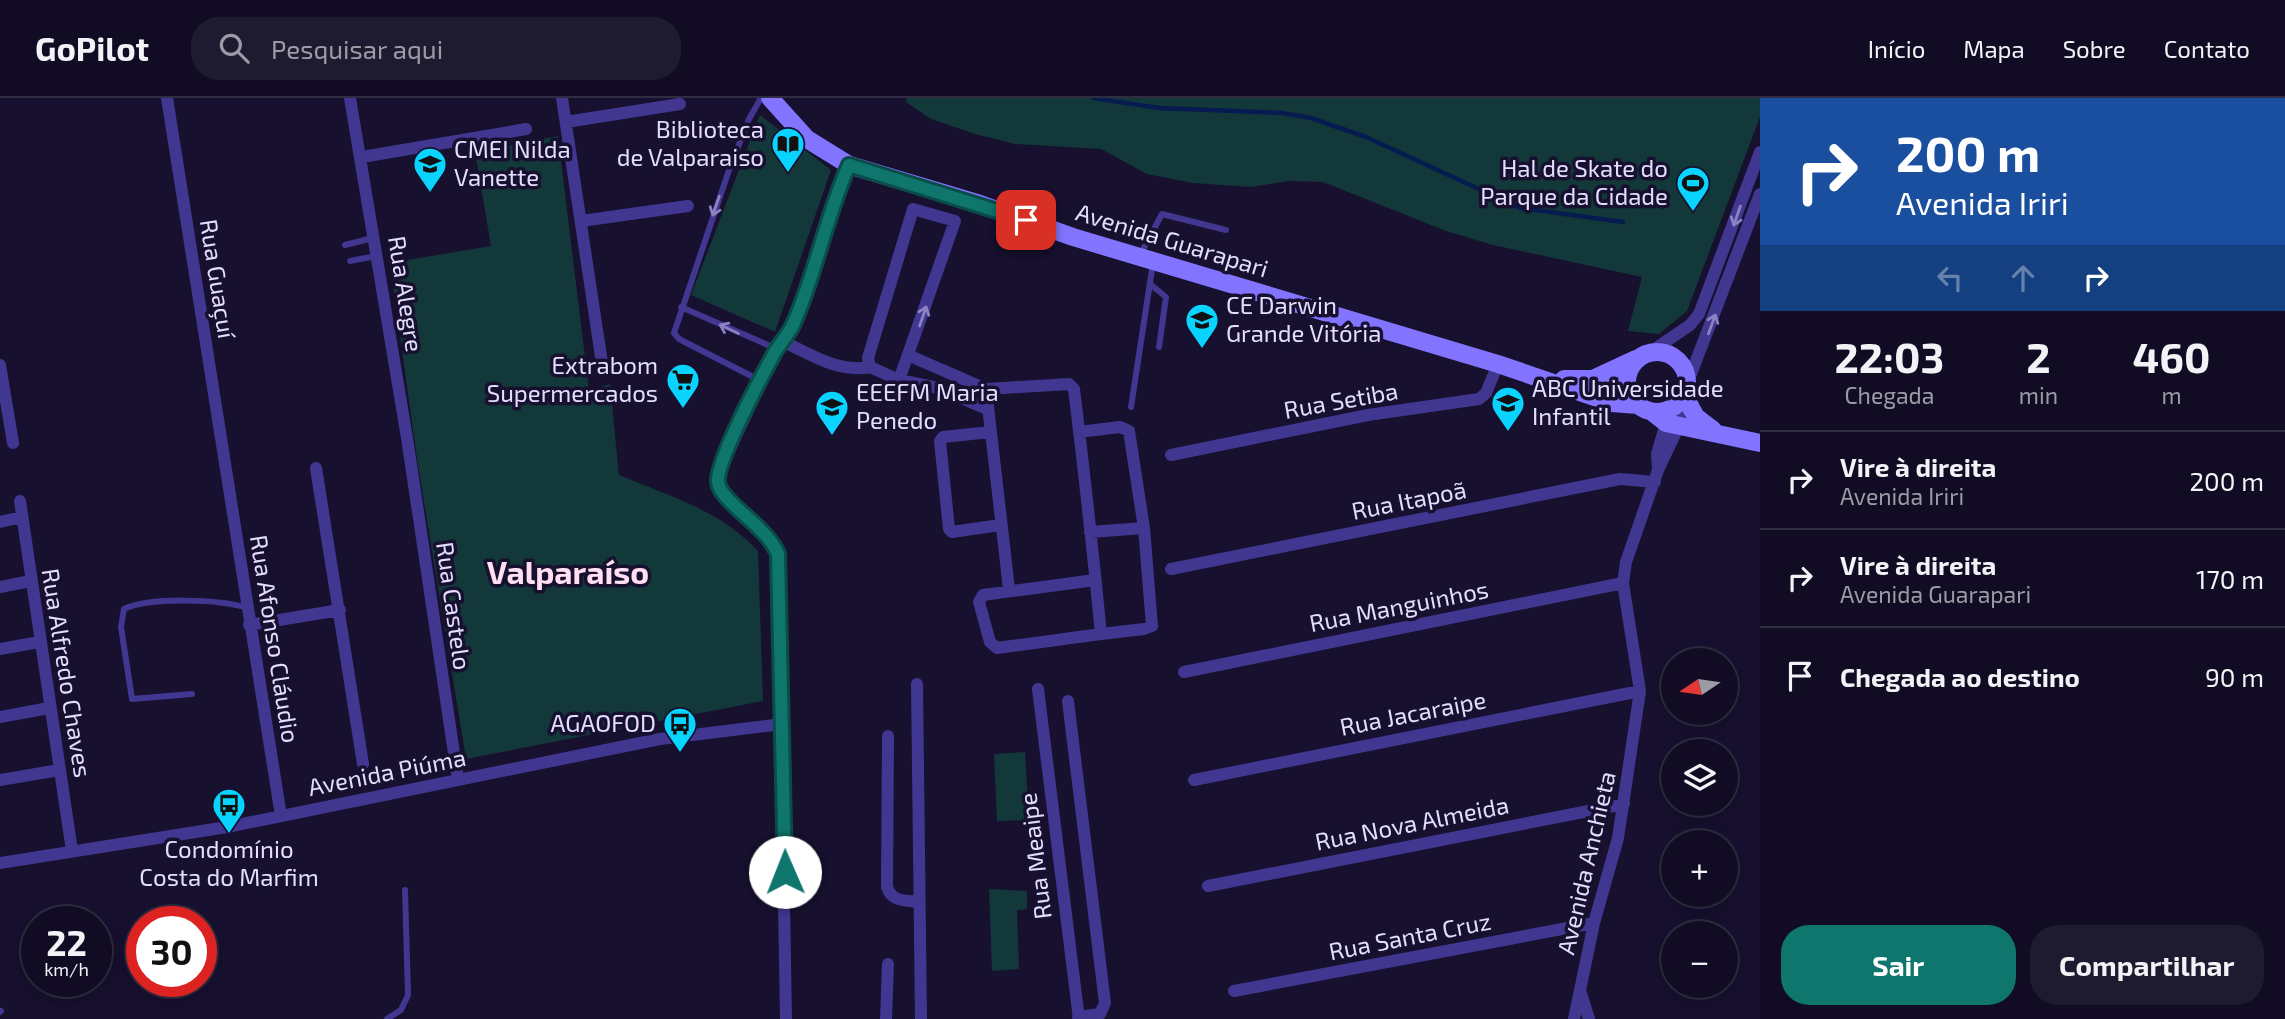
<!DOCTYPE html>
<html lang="pt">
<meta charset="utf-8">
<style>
:root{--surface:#110c23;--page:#1e1a30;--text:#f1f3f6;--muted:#9c9ba6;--line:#302c41;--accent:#0f766e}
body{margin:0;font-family:"Exo 2",sans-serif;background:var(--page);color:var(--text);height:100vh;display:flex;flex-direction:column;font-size:26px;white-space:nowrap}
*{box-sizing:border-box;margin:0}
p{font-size:23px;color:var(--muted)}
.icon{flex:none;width:38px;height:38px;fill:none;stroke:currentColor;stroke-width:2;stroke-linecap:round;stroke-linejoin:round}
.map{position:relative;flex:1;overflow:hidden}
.drawer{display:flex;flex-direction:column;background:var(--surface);width:525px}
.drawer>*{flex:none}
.hud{background:#1a4fa0;color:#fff;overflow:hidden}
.needle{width:46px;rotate:257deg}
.tools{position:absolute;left:1661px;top:550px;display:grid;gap:14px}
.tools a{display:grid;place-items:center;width:77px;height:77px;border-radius:50%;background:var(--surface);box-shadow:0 4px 18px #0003,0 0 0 2px var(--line);font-size:35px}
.speed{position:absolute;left:21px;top:808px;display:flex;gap:14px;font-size:35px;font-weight:700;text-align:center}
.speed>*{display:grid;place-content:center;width:91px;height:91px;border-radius:50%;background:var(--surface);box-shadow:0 4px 18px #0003,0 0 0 2px var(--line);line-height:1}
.speed small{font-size:18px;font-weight:400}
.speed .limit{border:10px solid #d22;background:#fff;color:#111}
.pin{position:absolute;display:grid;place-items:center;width:60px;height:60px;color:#fff;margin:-30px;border-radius:14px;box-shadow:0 4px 10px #0006}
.me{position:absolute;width:77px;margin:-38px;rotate:359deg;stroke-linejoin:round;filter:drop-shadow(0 0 5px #0008)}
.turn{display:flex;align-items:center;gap:24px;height:147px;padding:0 21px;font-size:32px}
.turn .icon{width:91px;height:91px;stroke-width:2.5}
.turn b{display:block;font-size:49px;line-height:60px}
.lanes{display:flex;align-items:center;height:66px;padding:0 21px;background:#0003;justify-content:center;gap:35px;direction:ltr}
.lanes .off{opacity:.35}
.eta{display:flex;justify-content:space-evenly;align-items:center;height:119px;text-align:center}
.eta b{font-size:42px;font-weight:700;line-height:49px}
.primary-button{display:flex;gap:14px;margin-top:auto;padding:14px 21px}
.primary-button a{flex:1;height:80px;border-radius:28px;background:var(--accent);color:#fff;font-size:28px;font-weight:700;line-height:80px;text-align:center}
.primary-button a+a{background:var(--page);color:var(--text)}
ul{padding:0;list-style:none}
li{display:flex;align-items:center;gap:21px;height:98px;padding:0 21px;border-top:2px solid var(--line)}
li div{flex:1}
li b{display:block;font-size:26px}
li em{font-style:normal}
header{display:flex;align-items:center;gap:42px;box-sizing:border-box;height:98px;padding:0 35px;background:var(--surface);border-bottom:2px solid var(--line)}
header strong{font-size:33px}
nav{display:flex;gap:38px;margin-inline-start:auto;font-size:24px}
.search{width:490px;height:63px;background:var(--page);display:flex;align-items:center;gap:18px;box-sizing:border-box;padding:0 24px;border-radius:28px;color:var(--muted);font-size:26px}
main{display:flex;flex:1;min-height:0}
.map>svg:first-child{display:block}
.green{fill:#123839}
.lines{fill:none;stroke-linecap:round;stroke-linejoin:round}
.stream{stroke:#061c51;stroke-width:4.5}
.lane{stroke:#413791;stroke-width:6}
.street{stroke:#413791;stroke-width:12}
.secondary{stroke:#8274ff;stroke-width:18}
.oneway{stroke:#8a82c2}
.route-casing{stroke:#0a4d48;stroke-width:18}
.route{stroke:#0f766e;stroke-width:12}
.labels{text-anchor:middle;stroke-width:7;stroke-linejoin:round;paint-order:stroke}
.poi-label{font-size:24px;fill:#e4ddff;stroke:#17102f;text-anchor:end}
.street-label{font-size:24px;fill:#e4ddff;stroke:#17102f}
.district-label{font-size:32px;font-weight:bold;fill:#ffdff1;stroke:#17102f}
</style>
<header>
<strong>GoPilot</strong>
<div class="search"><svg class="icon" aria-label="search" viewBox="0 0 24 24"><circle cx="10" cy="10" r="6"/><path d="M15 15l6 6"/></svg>Pesquisar aqui</div>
<nav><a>Início</a><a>Mapa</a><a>Sobre</a><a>Contato</a></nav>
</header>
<main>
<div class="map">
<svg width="1760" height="921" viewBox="0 0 1760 921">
<rect width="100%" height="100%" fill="#17102f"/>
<path class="green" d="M907,0h853v19l-73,194 -28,23 -31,-3 14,-54 -149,-32 -47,-14 -123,-49 -33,-1 -39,6 -58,-4 -46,-9 -46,-25 -86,-5 -40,-10 -44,-15 -25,-17z
M760,17l71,55 -56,162 -84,-37z
M558,38l31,254 21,-6 9,91c50,21 101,35 139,76l5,150 -297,58 -49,-300 -27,-196 101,-17 -16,-94z
M1025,654l4,68 -32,1 -3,-67z
M989,791l38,2v18l-10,1 2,59 -27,2z"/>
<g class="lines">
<path class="stream" d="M1093,0l66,10 123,5 29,5 55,19 154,71 103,14"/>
<path class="lane" d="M761,0l-12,21 -21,54 -54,160 5,6 82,42
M345,147l28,-7
M1140,157l22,-41 64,16
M350,163l26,-5
M1150,186l16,13 -7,50
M681,209l96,42
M1131,309l22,-144
M192,596l-60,5 -11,-72 3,-18c25,-12 96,-10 123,-1
M0,914l1,-1
M387,921l14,-9 7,-15 -3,-105"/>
<path class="street" d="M167,0l114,718
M350,0l57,340 51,342
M562,0l40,265
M566,24l114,-18
M362,59l164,-28
M581,123l107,-15
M784,244c28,13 54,31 86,25
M1649,255l41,-28 9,-11 61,-162
M910,258l76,33 23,200
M0,267l13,78
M899,282l56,-159 -42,-12 -45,149 2,9 29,13 39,8 49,21
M1686,289l74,-193
M986,291l83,-5 5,5c10,81 19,163 27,245l-104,14 -7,-6 -11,-40 4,-7 112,-15
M990,334l-47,5 -3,4 9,88 3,3 48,-7
M1079,334l41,-5 9,4 15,97 8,98 -8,3 -43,5
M1171,357l197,-40 111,-16 7,-6 12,-29
M316,370l47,296
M1658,372l-1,-16 9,-31
M20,403l52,350
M0,424l22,-5
M1090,434l54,-4
M1171,471l449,-90 35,3
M0,489l30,-6
M249,527l91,-15
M0,551l39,-7
M1184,574l439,-89
M917,586l4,335
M1038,591l41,330
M1068,603l37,302 -5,11 -22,3
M0,619l49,-9
M888,638l-1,151c5,15 17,13 31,15
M0,682l59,-10
M1194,682l446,-89
M0,765l227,-36 433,-88 122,-15
M1208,788l416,-82
M1234,893l360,-68
M1581,895l8,26
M786,921l-8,-465c-11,-28 -36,-42 -57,-61l-2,-21 58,-123 16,-24 56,-160
M886,921l2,-55
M1574,921l20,-96 24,-85 22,-147 -17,-108 3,-21 32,-92 21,-44 1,-25"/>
<path class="secondary" d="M770,0l37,41 42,26 131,39 93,33 425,127 114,39 26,2
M1627 284a30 30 0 1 1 60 0a30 30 0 1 1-60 0Z
M1564,281h29l43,-20
M1684,297l12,22 17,13
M1652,314l14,11 94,20"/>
</g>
<defs><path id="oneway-shaft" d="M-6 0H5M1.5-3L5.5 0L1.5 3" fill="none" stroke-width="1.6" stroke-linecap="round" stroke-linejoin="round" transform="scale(1.75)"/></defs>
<g class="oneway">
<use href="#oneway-shaft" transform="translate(716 108) rotate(109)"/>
<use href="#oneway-shaft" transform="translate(1737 118) rotate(109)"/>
<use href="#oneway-shaft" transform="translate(923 218) rotate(-71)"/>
<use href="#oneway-shaft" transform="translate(1712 226) rotate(-70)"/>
<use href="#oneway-shaft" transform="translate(729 231) rotate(-155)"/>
</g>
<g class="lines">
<defs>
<path id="route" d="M785,774l-7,-318c-11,-28 -58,-52 -60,-72 -2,-21 45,-108 57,-130 6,-10 13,-17 18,-27 23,-52 33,-109 56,-160l177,55"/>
</defs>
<use href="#route" class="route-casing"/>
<use href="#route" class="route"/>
</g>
<defs>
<symbol id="library-pin" viewBox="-11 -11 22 30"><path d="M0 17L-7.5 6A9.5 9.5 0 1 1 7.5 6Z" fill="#09d4ff" stroke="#17102f"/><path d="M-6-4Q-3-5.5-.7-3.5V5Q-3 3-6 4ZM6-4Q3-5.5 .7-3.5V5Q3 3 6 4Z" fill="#111"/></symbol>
<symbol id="school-pin" viewBox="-11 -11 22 30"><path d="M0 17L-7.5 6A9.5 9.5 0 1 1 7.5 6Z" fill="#09d4ff" stroke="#17102f"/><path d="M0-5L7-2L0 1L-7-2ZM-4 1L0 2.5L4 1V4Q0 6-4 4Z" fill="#111"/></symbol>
<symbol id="stadium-pin" viewBox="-11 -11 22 30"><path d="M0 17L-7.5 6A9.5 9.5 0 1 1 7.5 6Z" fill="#09d4ff" stroke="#17102f"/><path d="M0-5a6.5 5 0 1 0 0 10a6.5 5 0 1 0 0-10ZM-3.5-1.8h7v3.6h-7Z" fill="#111"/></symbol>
<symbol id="supermarket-pin" viewBox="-11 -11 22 30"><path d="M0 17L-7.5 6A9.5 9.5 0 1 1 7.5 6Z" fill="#09d4ff" stroke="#17102f"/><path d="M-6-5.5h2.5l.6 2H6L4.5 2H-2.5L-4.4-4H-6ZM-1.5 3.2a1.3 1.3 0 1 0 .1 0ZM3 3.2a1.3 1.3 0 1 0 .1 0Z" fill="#111"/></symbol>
<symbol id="bus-pin" viewBox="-11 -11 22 30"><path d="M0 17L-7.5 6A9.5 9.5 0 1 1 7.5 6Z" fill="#09d4ff" stroke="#17102f"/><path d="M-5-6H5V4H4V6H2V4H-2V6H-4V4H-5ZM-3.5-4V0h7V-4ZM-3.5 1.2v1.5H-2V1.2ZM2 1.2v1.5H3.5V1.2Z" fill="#111"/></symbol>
</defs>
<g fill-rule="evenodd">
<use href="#library-pin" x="769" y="27" width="38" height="52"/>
<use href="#school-pin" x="411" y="47" width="38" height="52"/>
<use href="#stadium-pin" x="1674" y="66" width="38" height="52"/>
<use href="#school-pin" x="1183" y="203" width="38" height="52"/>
<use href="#supermarket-pin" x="664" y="263" width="38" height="52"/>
<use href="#school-pin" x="1489" y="286" width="38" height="52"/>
<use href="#school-pin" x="813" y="290" width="38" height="52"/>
<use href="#bus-pin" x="661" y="607" width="38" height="52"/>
<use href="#bus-pin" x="210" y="688" width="38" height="52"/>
</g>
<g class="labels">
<g class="poi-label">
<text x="764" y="40">Biblioteca<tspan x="764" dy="28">de Valparaiso</tspan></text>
<text x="454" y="60" text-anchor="start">CMEI Nilda<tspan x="454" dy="28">Vanette</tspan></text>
<text x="1668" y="79">Hal de Skate do<tspan x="1668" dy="28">Parque da Cidade</tspan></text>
<text x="1226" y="216" text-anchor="start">CE Darwin<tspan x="1226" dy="28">Grande Vitória</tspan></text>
<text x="658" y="276">Extrabom<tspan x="658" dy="28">Supermercados</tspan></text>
<text x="1532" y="299" text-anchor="start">ABC Universidade<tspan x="1532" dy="28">Infantil</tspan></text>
<text x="856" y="303" text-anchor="start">EEEFM Maria<tspan x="856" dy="28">Penedo</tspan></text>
<text x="656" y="634">AGAOFOD</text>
<text x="229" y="760" text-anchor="middle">Condomínio<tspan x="229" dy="28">Costa do Marfim</tspan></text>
</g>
<g class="street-label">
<text transform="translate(1172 143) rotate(17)" y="8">Avenida Guarapari</text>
<text transform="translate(217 181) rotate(81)" y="8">Rua Guaçuí</text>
<text transform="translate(405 196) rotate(81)" y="8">Rua Alegre</text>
<text transform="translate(1341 303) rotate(-10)" y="8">Rua Setiba</text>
<text transform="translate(1409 403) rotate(-11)" y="8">Rua Itapoã</text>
<text transform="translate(453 508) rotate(82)" y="8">Rua Castelo</text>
<text transform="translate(1399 509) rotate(-11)" y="8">Rua Manguinhos</text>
<text transform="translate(274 541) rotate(81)" y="8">Rua Afonso Cláudio</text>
<text transform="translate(66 575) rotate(81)" y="8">Rua Alfredo Chaves</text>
<text transform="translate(1413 616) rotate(-11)" y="8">Rua Jacaraipe</text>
<text transform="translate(387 675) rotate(-11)" y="8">Avenida Piúma</text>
<text transform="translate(1412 726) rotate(-11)" y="8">Rua Nova Almeida</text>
<text transform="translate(1036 758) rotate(-97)" y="8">Rua Meaipe</text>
<text transform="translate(1587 765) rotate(-77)" y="8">Avenida Anchieta</text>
<text transform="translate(1410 839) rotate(-11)" y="8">Rua Santa Cruz</text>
</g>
<g class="district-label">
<text x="568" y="486">Valparaíso</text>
</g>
</g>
</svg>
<div class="tools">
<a><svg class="needle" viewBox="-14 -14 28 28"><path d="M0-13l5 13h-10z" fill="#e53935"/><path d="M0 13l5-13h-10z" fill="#9c9ba6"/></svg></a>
<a><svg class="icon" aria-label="layers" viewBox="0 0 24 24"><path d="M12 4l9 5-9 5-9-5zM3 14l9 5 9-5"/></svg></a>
<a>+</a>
<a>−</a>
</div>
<div class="speed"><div>22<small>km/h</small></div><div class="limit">30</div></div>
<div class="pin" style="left:1026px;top:122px;background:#d93025"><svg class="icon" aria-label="arrive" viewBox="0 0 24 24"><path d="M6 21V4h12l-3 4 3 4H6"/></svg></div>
<svg class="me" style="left:785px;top:774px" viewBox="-20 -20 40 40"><circle r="19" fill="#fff"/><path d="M0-13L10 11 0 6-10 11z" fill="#0f766e"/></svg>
</div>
<section class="drawer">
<div class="hud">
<div class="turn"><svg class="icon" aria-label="right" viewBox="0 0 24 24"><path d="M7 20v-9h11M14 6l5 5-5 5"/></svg><div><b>200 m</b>Avenida Iriri</div></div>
<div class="lanes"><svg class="icon off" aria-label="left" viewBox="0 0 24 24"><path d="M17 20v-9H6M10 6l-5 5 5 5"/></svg><svg class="icon off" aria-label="ahead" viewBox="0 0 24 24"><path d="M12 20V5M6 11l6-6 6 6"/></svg><svg class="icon" aria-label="right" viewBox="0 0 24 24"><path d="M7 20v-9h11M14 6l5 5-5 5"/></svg></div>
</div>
<div class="eta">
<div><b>22:03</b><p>Chegada</p></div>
<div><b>2</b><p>min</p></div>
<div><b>460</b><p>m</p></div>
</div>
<ul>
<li><svg class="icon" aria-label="right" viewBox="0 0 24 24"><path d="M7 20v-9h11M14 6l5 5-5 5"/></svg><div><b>Vire à direita</b><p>Avenida Iriri</p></div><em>200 m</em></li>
<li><svg class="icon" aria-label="right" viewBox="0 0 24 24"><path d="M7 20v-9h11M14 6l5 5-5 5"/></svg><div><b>Vire à direita</b><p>Avenida Guarapari</p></div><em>170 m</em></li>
<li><svg class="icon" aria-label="arrive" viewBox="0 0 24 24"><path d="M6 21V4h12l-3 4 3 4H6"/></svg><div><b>Chegada ao destino</b></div><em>90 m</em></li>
</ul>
<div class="primary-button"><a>Sair</a><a>Compartilhar</a></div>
</section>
</main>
